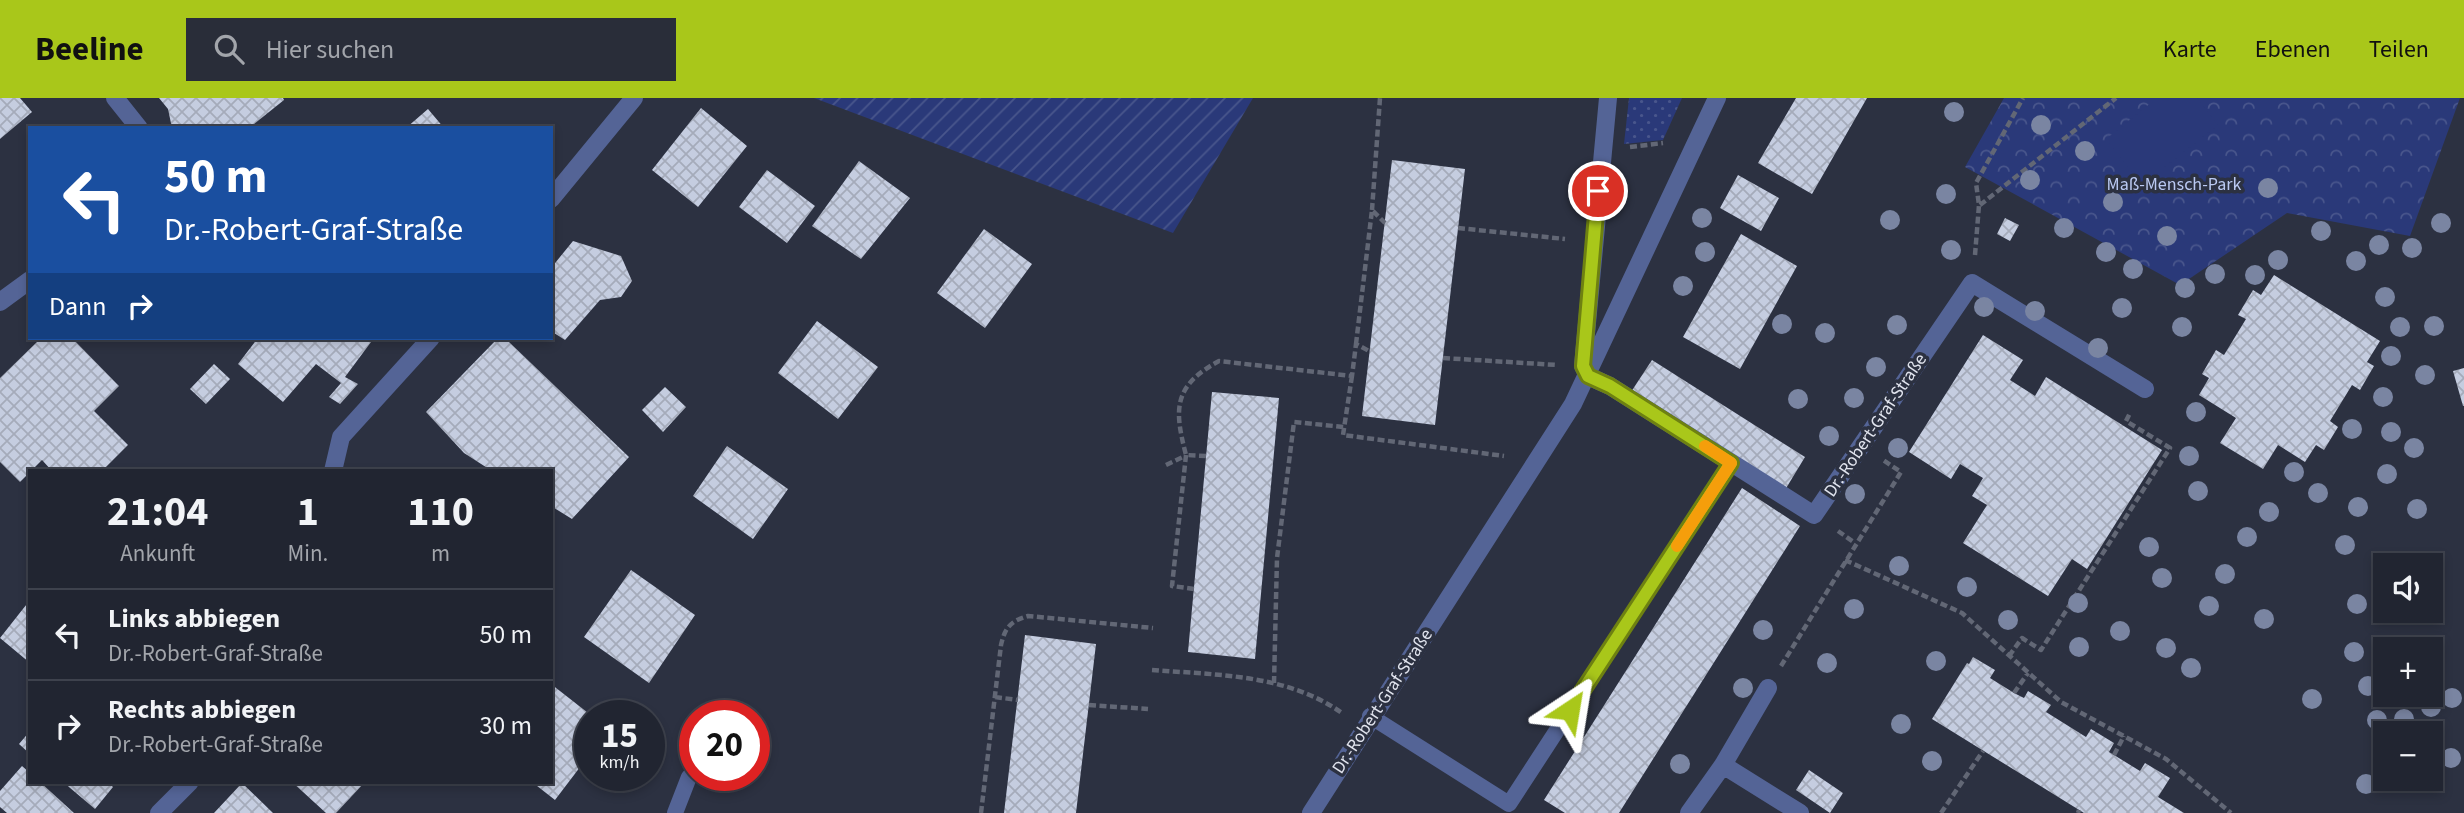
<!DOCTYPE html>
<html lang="de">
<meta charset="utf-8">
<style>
:root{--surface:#212531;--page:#292d39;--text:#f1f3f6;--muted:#a2a5ab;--line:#3e424d;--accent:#a9c71a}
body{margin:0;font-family:"Source Sans 3",sans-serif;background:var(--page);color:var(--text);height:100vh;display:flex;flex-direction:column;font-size:26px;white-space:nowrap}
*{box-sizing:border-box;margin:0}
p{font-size:23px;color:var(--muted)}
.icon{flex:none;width:38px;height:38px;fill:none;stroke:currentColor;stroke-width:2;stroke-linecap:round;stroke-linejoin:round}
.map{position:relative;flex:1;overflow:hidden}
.details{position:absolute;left:28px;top:371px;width:525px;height:315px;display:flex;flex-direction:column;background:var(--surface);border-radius:0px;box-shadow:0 4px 10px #0003,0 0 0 2px var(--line)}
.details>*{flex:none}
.guide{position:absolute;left:28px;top:28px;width:525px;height:214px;border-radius:0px;box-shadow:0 4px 10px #0003,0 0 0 2px var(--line);background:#1a4fa0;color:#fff;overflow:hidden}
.fabs{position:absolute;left:2373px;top:455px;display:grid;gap:14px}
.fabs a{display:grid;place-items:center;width:70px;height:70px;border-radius:0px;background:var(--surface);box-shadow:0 4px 10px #0003,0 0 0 2px var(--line);font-size:35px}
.speed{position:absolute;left:574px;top:602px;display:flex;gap:14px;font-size:35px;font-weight:700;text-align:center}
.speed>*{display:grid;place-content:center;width:91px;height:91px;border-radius:50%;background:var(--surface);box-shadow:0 4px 10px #0003,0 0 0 2px var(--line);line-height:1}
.speed small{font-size:18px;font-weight:400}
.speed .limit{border:10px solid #d22;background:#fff;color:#111}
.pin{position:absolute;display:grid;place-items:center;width:60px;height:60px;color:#fff;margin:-30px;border:4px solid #fff;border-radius:50%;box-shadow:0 2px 7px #0007}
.me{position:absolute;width:77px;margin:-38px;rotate:33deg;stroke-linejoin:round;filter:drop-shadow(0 0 5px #0008)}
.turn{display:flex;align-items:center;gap:24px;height:147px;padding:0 21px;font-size:32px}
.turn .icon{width:91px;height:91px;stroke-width:2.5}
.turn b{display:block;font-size:49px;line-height:60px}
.then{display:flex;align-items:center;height:66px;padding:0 21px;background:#0003;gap:14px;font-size:26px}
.eta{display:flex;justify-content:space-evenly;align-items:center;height:119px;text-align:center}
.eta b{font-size:42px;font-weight:700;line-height:49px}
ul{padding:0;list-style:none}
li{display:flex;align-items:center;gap:21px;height:91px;padding:0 21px;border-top:2px solid var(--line)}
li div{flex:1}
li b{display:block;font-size:26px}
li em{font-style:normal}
header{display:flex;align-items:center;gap:42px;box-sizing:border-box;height:98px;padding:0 35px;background:var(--accent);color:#111}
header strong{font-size:33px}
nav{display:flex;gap:38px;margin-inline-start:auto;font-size:24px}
.search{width:490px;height:63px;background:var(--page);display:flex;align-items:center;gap:18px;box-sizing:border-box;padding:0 24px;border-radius:0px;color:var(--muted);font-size:26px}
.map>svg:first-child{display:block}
.grass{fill:url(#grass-dots)}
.park{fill:url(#park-crowns)}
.garden{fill:url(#garden-furrows)}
.pitch{fill:#2a3979}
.building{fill:url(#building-cross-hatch)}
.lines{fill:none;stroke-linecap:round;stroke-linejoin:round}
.path{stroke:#626775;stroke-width:4.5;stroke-dasharray:7 3.5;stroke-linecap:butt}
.lane{stroke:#546496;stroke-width:16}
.street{stroke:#546496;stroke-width:18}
.tree{fill:#7a85a2}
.route-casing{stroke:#6e8111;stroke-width:18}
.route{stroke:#a9c71a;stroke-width:12}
.slow{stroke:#f59e0b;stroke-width:12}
.labels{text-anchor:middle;stroke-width:7;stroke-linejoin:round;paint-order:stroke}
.park-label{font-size:18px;fill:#bac9f2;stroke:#2c3141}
.street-label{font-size:18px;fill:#e1e4ee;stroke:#2c3141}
</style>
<header>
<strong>Beeline</strong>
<div class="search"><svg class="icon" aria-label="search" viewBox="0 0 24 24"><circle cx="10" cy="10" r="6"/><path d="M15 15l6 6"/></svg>Hier suchen</div>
<nav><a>Karte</a><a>Ebenen</a><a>Teilen</a></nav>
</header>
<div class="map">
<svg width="2464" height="715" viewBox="0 0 2464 715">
<defs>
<pattern id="grass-dots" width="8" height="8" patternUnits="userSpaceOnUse" patternTransform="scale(1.75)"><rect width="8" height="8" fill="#2a3979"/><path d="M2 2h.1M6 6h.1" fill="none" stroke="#49568c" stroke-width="1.8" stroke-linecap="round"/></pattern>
<pattern id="park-crowns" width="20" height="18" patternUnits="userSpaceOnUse" patternTransform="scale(1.75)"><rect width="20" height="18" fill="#2a3979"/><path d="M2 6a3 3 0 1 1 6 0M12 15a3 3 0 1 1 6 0" fill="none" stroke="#49568c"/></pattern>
<pattern id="garden-furrows" width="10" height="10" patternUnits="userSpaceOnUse" patternTransform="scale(1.75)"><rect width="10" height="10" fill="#2a3979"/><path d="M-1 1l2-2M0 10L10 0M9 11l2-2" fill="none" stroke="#49568c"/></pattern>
<pattern id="building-cross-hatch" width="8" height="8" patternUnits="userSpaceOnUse" patternTransform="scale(1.75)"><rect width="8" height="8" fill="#c5cde0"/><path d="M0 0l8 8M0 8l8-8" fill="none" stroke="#a5abba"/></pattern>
</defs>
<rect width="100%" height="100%" fill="#2c3141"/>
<path class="grass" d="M1629,0h53l-19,42 -39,4z"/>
<path class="park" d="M2004,0h456l-50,138 -123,-23 -107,72 -215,-118z"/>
<path class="garden" d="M814,0h439l-80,135z"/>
<path class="pitch" d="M2157,0h40l21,27 -76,60 -36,-46z"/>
<path class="building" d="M0,0h20l12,14 -32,27z
M159,0h124l1,2 -35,28h-77l-4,-19z
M1796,0h71l-55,96 -54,-31z
M701,10l46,38 -49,61 -46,-37z
M428,11l16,19h-38z
M1392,62l73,9 -30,256 -73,-9z
M859,63l51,37 -49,61 -49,-33z
M767,72l48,36 -28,37 -48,-36z
M1738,77l41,23 -18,33 -41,-23z
M2005,120l14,7 -9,16 -13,-7z
M984,131l48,35 -47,64 -48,-35z
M1741,136l56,32 -57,103 -57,-32z
M573,143l48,15 11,25 -11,16 -21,3 -35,40 -14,-9v-63z
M2274,177l106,66 -13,21 7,4 -14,24 -8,-5 -22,36 8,6 -14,23 -8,-5 -11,17 -27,-17 -15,24 -43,-26 16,-25 -37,-23 10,-17 -7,-4 14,-24 8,5 22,-36 -8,-4 15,-25 8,5z
M817,223l61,46 -40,52 -60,-46z
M1983,237l40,25 -13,20 25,16 11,-19 116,73 -75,119 -15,-10 -24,37 -85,-53 24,-38 -15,-9 11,-18 -23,-14 -9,15 -42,-27z
M41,240h31l47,48 -25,25 34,34 -26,26h-50l-10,-11 -22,22 -20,-20v-84z
M258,240h116l-29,39 13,7 -18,20 -11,-7 12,-14 -25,-19 -33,38 -45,-38z
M498,240h7l124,119 -57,62 -21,-13v-35h-59l-28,-18 -38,-41z
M1652,262l153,97 -20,33 -154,-98z
M214,266l16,15 -24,25 -16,-15z
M2464,270v38h-1l-10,-35z
M665,289l21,20 -23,25 -21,-22z
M1212,294l67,6 -24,261 -67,-7z
M727,348l61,43 -35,50 -60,-43z
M1742,390l58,38 -181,287h-54l-21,-13z
M631,472l64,45 -46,68 -65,-46z
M30,502v63l-30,-25z
M1025,537l71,9 -20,169h-72z
M1973,559l22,13 -5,8 24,15 10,5 4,-7 23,14 -5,7 40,25 5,-8 23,14 -5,9 5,3 26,16 5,-8 25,15 -12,19 26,16h-100l-152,-94 35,-56 2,1z
M551,586l41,32h-2v38l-35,46 -23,-18h19z
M30,633v23l-11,-10z
M22,668l8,7v9h10l34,31h-67l-7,-6v-16z
M1809,672l34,23 -13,20 -34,-23z
M63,684h45l5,5 -18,22z
M292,684h73l-29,31h-10z
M242,685l31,30h-59z"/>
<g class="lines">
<path class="path" d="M1630,49l33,-4
M1980,107l136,-107
M1372,112l8,-112
M1458,130l107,11
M1975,157l4,-50 -3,-22 47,-85
M1356,246l16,-134 13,13
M1443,260l114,7
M1352,278l-9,59 161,21
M1186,357l-14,131 22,3
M1206,358l-20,-1c-12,-46 -13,-69 33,-94l133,15 4,-32 13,7
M1166,367l19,-9
M1838,433l17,12
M1845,462l117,53 99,89 105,57 65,54
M2009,558l13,-18 19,12 129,-202 -44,-27 4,-8
M1781,568l120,-194 -18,-12
M1152,572c65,5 135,4 190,43
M1274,585l3,-125 17,-136 50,5
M2014,595l14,-20
M995,599l23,3
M1089,607l59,4
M2114,657l10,-19
M981,715l20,-168c4,-18 10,-24 27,-29l125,12
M1941,715l42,-62
M2078,715l1,-3"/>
<path class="lane" d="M1370,618l139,88 222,-341
M675,715l14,-36"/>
<path class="street" d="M115,0l24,30
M1608,0l-25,268 5,10 22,10 204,129 158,-232 173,106
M551,101l83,-101
M0,204l30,-22
M333,373l8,-34 90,-99
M1723,667l77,48
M159,715l31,-31
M1311,715l262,-409 144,-306
M1689,715l34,-48 45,-77"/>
</g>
<g class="tree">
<circle cx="1954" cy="14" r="10"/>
<circle cx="2041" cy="27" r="10"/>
<circle cx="2085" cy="53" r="10"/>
<circle cx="2030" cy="82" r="10"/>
<circle cx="2268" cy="90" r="10"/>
<circle cx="1946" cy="96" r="10"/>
<circle cx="2113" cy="104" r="10"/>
<circle cx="1702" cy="120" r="10"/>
<circle cx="1890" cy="122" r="10"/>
<circle cx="2441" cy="125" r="10"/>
<circle cx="2064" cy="130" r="10"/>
<circle cx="2321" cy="133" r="10"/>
<circle cx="2167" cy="138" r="10"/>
<circle cx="2379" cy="147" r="10"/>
<circle cx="2412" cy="150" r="10"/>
<circle cx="1951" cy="152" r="10"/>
<circle cx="1705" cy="154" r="10"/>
<circle cx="2106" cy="154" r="10"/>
<circle cx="2278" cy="162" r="10"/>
<circle cx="2356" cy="163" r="10"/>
<circle cx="2133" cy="171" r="10"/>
<circle cx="2215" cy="176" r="10"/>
<circle cx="2255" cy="177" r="10"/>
<circle cx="1683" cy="188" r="10"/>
<circle cx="2185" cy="190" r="10"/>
<circle cx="2385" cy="199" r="10"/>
<circle cx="1984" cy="209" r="10"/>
<circle cx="2122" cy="210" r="10"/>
<circle cx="2035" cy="213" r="10"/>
<circle cx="1782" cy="226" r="10"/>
<circle cx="1897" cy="227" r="10"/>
<circle cx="2434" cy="228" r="10"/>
<circle cx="2182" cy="229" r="10"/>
<circle cx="2400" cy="229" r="10"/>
<circle cx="1825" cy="235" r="10"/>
<circle cx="2098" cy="250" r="10"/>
<circle cx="2391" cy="258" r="10"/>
<circle cx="1876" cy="269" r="10"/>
<circle cx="2425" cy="277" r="10"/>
<circle cx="2383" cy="299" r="10"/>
<circle cx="1854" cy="300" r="10"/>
<circle cx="1798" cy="301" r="10"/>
<circle cx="2196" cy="314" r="10"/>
<circle cx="2352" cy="331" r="10"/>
<circle cx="2391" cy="334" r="10"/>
<circle cx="1829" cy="338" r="10"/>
<circle cx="1898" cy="350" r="10"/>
<circle cx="2414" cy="350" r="10"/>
<circle cx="2189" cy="358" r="10"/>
<circle cx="2294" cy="374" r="10"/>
<circle cx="2387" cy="376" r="10"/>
<circle cx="2198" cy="393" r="10"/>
<circle cx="2318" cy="395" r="10"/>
<circle cx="1855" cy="396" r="10"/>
<circle cx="2358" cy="409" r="10"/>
<circle cx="2417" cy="411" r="10"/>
<circle cx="2269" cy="414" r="10"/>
<circle cx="2247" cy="439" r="10"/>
<circle cx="2345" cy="447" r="10"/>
<circle cx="2149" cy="449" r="10"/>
<circle cx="1899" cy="468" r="10"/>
<circle cx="2225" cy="476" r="10"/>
<circle cx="2162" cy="480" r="10"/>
<circle cx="1967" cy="489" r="10"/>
<circle cx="2078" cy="505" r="10"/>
<circle cx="2357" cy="506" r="10"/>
<circle cx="2209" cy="508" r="10"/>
<circle cx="1854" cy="511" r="10"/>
<circle cx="2264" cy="521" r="10"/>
<circle cx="2008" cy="522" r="10"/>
<circle cx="1763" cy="532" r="10"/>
<circle cx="2120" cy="533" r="10"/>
<circle cx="2079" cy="549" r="10"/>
<circle cx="2166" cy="550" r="10"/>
<circle cx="2354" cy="554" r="10"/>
<circle cx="1936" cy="563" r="10"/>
<circle cx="1827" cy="565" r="10"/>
<circle cx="2191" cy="570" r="10"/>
<circle cx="2368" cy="588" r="10"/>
<circle cx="1743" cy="590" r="10"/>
<circle cx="2452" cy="600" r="10"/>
<circle cx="2312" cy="601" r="10"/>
<circle cx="2431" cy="609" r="10"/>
<circle cx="2404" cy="621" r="10"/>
<circle cx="2377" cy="622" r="10"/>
<circle cx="1901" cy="626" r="10"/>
<circle cx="2451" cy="660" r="10"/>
<circle cx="1932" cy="663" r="10"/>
<circle cx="1680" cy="666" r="10"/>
<circle cx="2366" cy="686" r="10"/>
</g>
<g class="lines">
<defs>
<path id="route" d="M1570,612l161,-247 -121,-77 -22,-10 -5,-10 15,-175"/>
</defs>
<use href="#route" class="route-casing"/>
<use href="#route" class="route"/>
<path class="slow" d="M1677,448l54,-83 -26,-17"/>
</g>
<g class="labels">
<g class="park-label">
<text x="2174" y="92">Maß-Mensch-Park</text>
</g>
<g class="street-label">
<text transform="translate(1875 327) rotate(-56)" y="6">Dr.-Robert-Graf-Straße</text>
<text transform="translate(1382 603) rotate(-57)" y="6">Dr.-Robert-Graf-Straße</text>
</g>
</g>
</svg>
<div class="fabs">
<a><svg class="icon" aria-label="sound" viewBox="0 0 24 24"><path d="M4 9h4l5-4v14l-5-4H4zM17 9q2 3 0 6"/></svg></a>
<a>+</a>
<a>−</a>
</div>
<div class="speed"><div>15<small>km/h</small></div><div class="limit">20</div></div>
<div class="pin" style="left:1598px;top:93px;background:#d93025"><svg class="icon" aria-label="arrive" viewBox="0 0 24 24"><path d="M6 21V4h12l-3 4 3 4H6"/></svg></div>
<svg class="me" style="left:1570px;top:612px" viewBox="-20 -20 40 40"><path d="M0-17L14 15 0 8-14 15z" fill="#a9c71a" stroke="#fff" stroke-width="4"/></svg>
<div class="guide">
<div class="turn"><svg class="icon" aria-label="left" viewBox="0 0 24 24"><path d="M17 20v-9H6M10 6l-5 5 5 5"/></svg><div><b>50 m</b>Dr.-Robert-Graf-Straße</div></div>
<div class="then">Dann<svg class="icon" aria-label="right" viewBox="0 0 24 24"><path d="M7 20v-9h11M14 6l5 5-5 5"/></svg></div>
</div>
<section class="details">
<div class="eta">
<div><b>21:04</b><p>Ankunft</p></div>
<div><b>1</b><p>Min.</p></div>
<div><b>110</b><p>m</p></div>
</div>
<ul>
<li><svg class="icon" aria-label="left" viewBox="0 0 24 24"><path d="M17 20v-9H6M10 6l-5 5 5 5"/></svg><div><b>Links abbiegen</b><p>Dr.-Robert-Graf-Straße</p></div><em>50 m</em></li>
<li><svg class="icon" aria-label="right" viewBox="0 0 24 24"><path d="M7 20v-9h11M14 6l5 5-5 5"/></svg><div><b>Rechts abbiegen</b><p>Dr.-Robert-Graf-Straße</p></div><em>30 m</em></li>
</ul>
</section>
</div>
